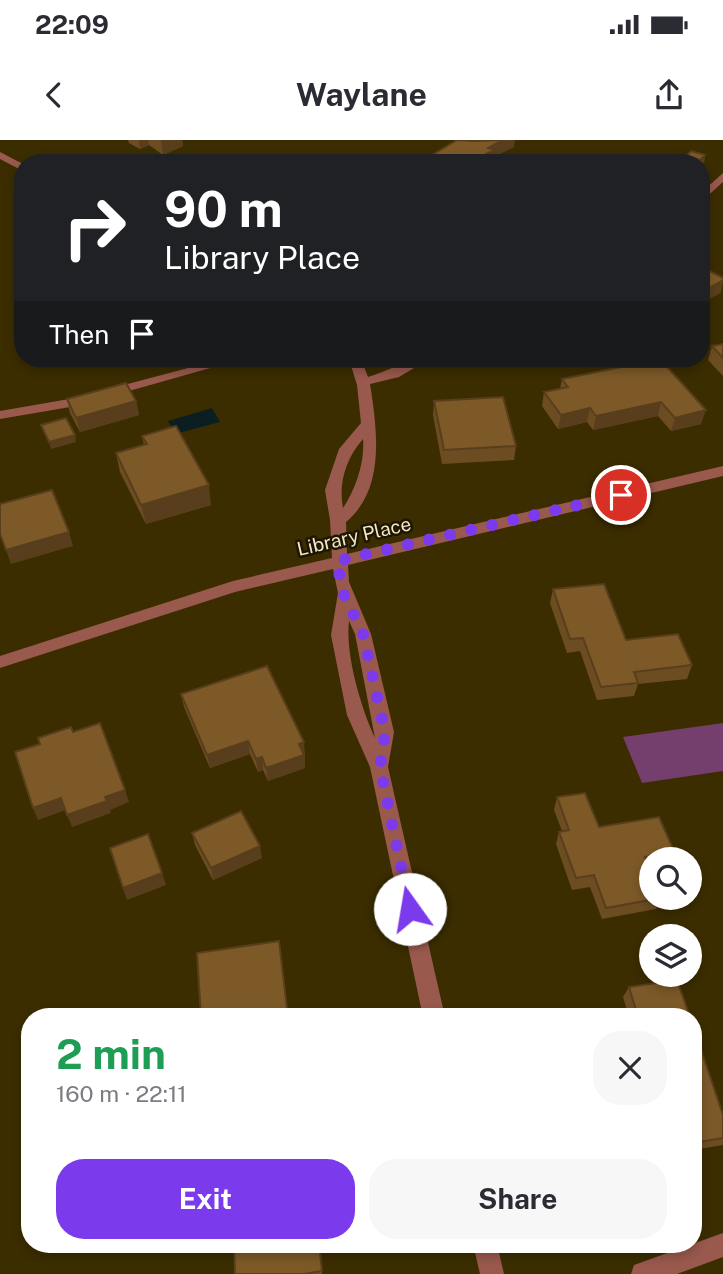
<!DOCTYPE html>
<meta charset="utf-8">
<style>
:root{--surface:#fff;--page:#f7f7f7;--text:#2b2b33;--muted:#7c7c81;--accent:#7c3aed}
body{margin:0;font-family:"Public Sans",sans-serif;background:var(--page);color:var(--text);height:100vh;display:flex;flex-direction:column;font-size:26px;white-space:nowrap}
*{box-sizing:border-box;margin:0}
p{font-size:23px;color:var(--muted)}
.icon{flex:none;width:38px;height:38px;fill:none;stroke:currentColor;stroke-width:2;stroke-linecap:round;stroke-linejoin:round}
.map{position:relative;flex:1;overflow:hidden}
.details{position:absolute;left:21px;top:868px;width:681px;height:245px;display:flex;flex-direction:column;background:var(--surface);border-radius:28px;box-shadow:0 4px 10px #0003}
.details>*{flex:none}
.top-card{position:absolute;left:14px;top:14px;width:696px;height:214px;border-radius:28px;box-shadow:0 4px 10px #0003;background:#202124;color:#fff;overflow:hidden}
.buttons{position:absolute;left:639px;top:707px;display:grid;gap:14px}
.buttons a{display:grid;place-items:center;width:63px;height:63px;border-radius:50%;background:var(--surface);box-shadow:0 4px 10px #0003;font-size:35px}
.pin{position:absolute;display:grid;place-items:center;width:60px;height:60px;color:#fff;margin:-30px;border:4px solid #fff;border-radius:50%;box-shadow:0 2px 7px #0007}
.me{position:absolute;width:77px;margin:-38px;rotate:347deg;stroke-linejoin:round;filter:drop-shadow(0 0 5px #0008)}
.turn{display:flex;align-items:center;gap:24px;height:147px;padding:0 35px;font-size:32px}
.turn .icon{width:91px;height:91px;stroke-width:2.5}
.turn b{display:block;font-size:49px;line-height:60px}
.then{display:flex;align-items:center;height:66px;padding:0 35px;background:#0003;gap:14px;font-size:26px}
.round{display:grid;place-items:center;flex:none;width:74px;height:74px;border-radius:28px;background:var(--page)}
.head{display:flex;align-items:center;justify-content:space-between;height:119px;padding:0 35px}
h1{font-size:42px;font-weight:700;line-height:52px;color:#1e9e55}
.button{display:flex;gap:14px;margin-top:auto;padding:14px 35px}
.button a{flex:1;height:80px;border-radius:28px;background:var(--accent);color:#fff;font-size:28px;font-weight:700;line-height:80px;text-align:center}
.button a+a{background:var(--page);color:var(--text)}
.status{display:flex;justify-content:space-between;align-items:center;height:49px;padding:0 35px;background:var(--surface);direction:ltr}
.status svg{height:19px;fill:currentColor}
header{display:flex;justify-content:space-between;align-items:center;height:91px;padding:0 35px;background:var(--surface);font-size:32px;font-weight:700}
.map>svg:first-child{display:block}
.green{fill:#743e6d}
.water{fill:#0b1f22}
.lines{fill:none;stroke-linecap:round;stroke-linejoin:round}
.minor{fill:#99594d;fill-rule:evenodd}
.wall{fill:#6c4d22}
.shaded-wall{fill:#583e1c}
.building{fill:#7d5928;stroke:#583e1c;stroke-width:2}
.route{stroke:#7c3aed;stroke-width:12;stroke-dasharray:0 21.6}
.labels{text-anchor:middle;stroke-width:5;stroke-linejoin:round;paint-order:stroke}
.street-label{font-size:19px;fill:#f1e7ca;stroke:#1e1601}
</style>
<div class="status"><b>22:09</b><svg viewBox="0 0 49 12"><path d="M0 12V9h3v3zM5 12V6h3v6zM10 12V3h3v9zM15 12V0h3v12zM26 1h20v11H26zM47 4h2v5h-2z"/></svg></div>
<header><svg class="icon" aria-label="back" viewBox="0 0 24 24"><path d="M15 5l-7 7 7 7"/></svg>Waylane<svg class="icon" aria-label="share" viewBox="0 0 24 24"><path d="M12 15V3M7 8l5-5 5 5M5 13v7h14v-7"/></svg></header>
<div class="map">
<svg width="723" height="1134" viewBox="0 0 723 1134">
<rect width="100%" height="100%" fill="#3b2d00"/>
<path class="green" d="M723,583v48l-81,12 -19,-46z"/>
<path class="water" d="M212,268l8,14 -45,12 -7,-13z"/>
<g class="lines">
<path class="minor" d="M0,12l23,12v7l-23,-12z
M723,33v9l-21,19v-9z
M222,219h20l-166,47 -76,13v-8l75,-13z
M349,219h12l7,18c21,-6 40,-19 61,-18l-30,18 -29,7c7,45 16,105 -24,138l1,32 376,-88v10l-375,89 1,17 22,52 23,98 -6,35 57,250h-22l-53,-250 -23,-52 -16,-80 7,-42 -5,-24 -98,23 -235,76v-12l233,-75 99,-23 -2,-38 -5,-30 14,-41 22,-26 -4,-38zM363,299c2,22 -7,50 -20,69 -5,-24 3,-50 20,-69zM349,481l6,13 20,104c-14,-30 -30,-84 -26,-117z
M723,1093v24l-46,17h-46l3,-9z
M473,1104h24l7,30h-24z"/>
</g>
<path class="wall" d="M128,0h54l1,6 -20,9 -14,-10 -9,4 -11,-6z
M514,7l-21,10 -1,6h-65v-5z
M705,15l-1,7 -2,1 -18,-1 2,-6z
M723,204v32l-15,-16 4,-14z
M659,219l42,65 -30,7 -13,-15 -65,14 -6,-8 -29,7 -16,-23 2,-14 16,-3 2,-10z
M67,259l69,2 3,14 -59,17 -10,-19z
M434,261l82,45 -2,14 -72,4 -9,-49z
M142,296l69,69 -65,19 -26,-52 -4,-19 28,-8z
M553,449l73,51 66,25 -5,14 -49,5 -4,12 -37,4 -17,-49 -13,2 -17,-50z
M181,554l123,48 1,26 -37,13 -5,-11 -5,2 -8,-18 -40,14 -26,-61z
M557,657l42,30 75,24 -3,8h-20v7l-2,1 13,31 -6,11 -54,10 -12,-32 -18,3 -16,-46 3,-12 3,-1 -8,-21z
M192,693l70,25 -49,22 -18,-35z
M629,847l61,30h-61l-6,-20z
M693,886l30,89v30l-30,5z
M319,1104l3,30h-87z"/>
<path class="shaded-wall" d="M139,0h9l1,5 -9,4z
M161,0h21l1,6 -20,9z
M503,0h12l-1,7 -21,10 -1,6h-23l19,-15z
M705,15l-1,7 -2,2 -3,-1 1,-3z
M723,140l-2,13 -19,10v-11z
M136,261l3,14 -59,17 -4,-14z
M661,262l-3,14 -65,14 3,-14z
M590,268l-3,14 -29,7 3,-14z
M706,270l-5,14 -30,7 4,-13z
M75,295l1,7 -25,7 -2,-7z
M209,345l2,20 -65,19 -5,-19z
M69,392l4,14 -62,18 -5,-14z
M248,601l2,13 -40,14 -3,-13z
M304,602l1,26 -37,13 -2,-13 33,-24z
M262,617l1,13 -5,2 -2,-13z
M125,650l4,12 -19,8 -5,-13z
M61,658l5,12 -28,10 -5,-12z
M107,661l4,12 -39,14 -5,-12z
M260,706l2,12 -49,22 -2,-12z
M162,733l4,12 -39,15 -4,-12z"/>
<path class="building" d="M457,0l16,1 30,-1 -15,8 6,2 -25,13h-30l-12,-5z
M691,11l14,4 -5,5 -14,-4z
M577,18l14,5h-21z
M702,127l21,11v2l-21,12z
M723,204v14l-11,-12z
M660,219l46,51 -31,8 -14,-16 -65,14 -6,-8 -29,7 -17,-23 24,-5 -6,-8z
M126,243l10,18 -60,17 -9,-19z
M503,257l13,49 -72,4 -10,-49z
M66,278l9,17 -26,7 -8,-17z
M176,286l33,59 -68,20 -25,-52 31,-9 -5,-8z
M52,350l17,42 -63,18 -6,-16v-30z
M604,444l22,56 52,-6 14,31 -58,7 4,11 -37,4 -18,-49 -13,1 -17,-50z
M267,526l37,76 -5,2 5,11 -38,13 -4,-11 -6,2 -8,-18 -41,14 -26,-61z
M100,583l25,67 -20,7 2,4 -40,14 -6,-17 -28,10 -18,-56 25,-8 -2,-6 33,-11 2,5z
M585,653l14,34 60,-10 15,34 -29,6 6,15v26h10l-55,10 -12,-33 -18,3 -17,-46 10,-2 -12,-33z
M241,671l19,35 -49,22 -19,-35z
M148,694l14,39 -39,15 -13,-40z
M279,801l9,76h-87l-4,-64z
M677,840l13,37h-52l-9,-30z
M693,886l30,89v23l-30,5z
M234,1104h85l3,27 -18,3h-69z"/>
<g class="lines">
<path class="route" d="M410,769l-30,-142 5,-35 -22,-98 -20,-41 -6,-32 284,-66"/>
</g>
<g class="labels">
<g class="street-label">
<text transform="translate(354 396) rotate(-13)" y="7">Library Place</text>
</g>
</g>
</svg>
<div class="buttons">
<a><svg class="icon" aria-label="search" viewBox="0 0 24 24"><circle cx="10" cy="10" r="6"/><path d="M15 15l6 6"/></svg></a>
<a><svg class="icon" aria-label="layers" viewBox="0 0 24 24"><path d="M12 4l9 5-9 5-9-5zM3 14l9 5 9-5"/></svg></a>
</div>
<div class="pin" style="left:621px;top:355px;background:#d93025"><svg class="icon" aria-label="arrive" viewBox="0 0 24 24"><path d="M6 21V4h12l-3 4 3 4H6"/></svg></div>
<svg class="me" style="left:410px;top:769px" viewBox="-20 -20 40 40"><circle r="19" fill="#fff"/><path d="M0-13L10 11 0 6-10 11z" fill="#7c3aed"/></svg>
<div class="top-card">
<div class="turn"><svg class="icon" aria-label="right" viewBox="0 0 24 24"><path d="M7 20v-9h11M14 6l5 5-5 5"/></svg><div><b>90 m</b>Library Place</div></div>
<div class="then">Then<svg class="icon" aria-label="arrive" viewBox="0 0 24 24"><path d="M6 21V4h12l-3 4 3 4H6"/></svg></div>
</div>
<section class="details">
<div class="head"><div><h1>2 min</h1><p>160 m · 22:11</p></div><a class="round"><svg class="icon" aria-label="close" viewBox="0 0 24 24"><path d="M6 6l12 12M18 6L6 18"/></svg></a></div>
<div class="button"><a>Exit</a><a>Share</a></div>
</section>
</div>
